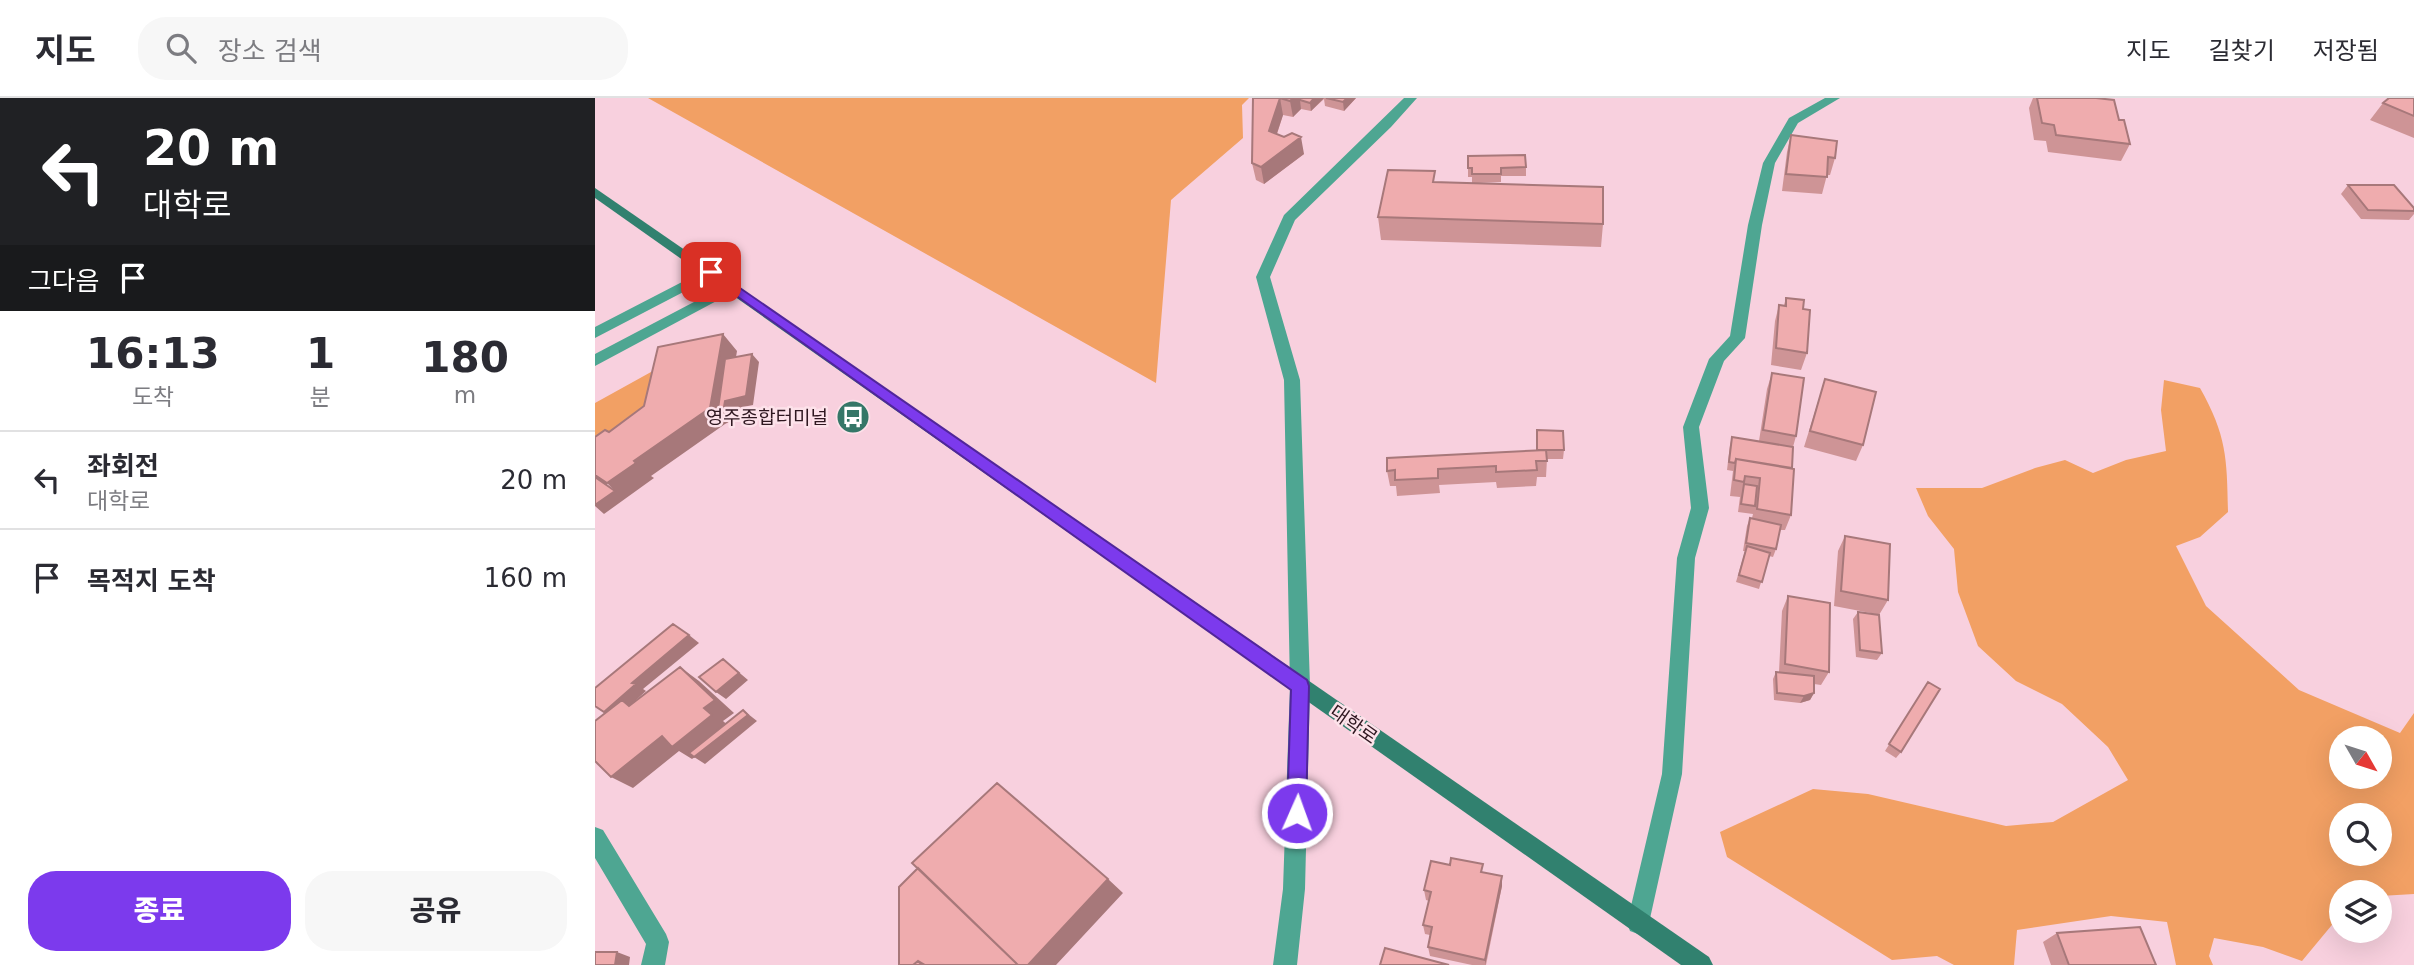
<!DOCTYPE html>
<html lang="ko">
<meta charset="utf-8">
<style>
:root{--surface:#fff;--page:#f7f7f7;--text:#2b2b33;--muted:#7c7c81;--line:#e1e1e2;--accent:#7c3aed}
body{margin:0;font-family:"DejaVu Sans","Noto Sans KR",sans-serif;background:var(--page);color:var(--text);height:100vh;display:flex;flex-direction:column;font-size:26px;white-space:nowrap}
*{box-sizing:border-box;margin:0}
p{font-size:23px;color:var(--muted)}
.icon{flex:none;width:38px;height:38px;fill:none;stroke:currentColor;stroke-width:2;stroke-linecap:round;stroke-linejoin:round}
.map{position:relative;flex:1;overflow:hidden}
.panel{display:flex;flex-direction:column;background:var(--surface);width:595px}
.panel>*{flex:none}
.banner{background:#202124;color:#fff;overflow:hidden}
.needle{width:46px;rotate:129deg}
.buttons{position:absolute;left:1734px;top:628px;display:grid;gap:14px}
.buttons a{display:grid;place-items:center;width:63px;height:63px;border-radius:50%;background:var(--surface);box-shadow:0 7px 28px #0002;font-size:35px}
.pin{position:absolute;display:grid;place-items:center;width:60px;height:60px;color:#fff;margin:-30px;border-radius:14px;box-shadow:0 4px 10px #0006}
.me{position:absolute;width:77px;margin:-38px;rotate:2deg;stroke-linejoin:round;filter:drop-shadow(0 0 5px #0008)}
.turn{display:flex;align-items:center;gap:24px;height:147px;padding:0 28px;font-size:32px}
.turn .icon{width:91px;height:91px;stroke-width:2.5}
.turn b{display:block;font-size:49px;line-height:60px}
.then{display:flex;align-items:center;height:66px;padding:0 28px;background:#0003;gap:14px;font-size:26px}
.eta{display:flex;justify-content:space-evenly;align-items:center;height:119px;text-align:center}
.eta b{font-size:42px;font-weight:800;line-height:49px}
.primary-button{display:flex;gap:14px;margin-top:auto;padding:14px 28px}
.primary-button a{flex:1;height:80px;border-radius:28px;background:var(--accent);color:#fff;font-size:28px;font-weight:800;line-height:80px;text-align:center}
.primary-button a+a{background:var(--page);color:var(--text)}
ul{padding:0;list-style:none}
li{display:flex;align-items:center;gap:21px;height:98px;padding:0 28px;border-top:2px solid var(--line)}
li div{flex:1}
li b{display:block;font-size:26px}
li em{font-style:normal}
header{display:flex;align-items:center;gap:42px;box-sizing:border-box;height:98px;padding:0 35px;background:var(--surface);border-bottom:2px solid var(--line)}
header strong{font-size:33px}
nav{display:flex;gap:38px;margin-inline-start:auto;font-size:24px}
.search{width:490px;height:63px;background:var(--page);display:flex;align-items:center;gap:18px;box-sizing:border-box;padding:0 24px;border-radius:28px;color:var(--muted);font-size:26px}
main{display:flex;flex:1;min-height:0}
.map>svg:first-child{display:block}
.green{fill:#f2a064;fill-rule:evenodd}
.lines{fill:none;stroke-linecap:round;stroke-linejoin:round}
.service{fill:#4ea692;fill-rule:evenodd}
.minor{fill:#4ea692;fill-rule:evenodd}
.tertiary{fill:#4ea692;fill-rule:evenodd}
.secondary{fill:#31816f;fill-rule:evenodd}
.wall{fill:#ce9496}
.shaded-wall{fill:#a7787a}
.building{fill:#efacae;stroke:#a7787a;stroke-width:2}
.route{fill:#7c3aed;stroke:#51269a;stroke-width:2}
.labels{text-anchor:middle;stroke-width:5;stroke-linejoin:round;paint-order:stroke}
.poi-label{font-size:19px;fill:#2f1720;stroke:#fde2ea;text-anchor:end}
.street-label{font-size:19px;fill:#2f1720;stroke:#fde2ea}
</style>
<header>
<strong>지도</strong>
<div class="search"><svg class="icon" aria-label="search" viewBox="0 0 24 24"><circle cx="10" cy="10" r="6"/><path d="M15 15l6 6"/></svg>장소 검색</div>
<nav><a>지도</a><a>길찾기</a><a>저장됨</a></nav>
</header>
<main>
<section class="panel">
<div class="banner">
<div class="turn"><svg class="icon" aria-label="left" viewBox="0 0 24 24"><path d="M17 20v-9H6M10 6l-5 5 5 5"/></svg><div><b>20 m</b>대학로</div></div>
<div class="then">그다음<svg class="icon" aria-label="arrive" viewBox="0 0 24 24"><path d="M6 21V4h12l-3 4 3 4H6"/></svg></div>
</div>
<div class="eta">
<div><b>16:13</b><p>도착</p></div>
<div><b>1</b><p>분</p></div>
<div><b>180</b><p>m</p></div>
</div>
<ul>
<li><svg class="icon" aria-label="left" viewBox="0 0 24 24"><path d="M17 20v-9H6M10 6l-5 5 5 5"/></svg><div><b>좌회전</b><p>대학로</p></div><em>20 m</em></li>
<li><svg class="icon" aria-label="arrive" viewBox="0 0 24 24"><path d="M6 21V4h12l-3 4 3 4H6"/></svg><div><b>목적지 도착</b></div><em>160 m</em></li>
</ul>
<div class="primary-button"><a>종료</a><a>공유</a></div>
</section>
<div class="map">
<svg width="1819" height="867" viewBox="0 0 1819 867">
<rect width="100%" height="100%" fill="#f8d0de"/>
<path class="green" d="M53,0h601l-7,7 1,33 -72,62 -15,183z
M69,272l-15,53 -54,36v-56l56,-31z
M1569,282l36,8c27,48 27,71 28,124l-28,25 -24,9 30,60 93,84 101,43 14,-20v181l-34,2v-4h-39v22l-39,47 -39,-14 -49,-9 -5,18 4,9h-37l-9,-43 -56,-6 -94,14 -3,35h-60l-17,-9 -45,4 -165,-103 -7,-25 93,-43 55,5 138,32 47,-4 75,-42 -20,-33 -46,-43 -46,-23 -38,-35 -20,-54 -4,-43 -26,-33 -12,-28h66l53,-20 30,-8 28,13 33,-13 40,-9 -5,-41zM1785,640v39h-39v-39zM1746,718h39v38h-39z"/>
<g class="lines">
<path class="service" d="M116,169l7,5 -2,3 -121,63v-11z
M137,184l5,2 2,3 -2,3 -142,76v-12z"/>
<path class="minor" d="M1230,0h15l-42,25 -23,40 -13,62 -17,113 -21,23 -25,66 10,81 -14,50 -13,216 -33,149 -3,8 -8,3 -8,-3 -3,-8 35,-149 15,-216 14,-50 -8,-81 26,-68 21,-23 18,-111 15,-62 26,-45z
M705,579l7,3 3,6 -5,203 -8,76h-24l10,-76 7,-203 3,-6z
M0,729l8,3 63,104 3,8 -4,23h-24l5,-21 -51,-86z"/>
<path class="tertiary" d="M809,0h13l-26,29 -96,93 -25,57 30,103 10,306 -3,6 -7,3 -7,-3 -3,-6 -6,-306 -28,-103 28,-62z"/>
<path class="secondary" d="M0,90l1114,769 4,8h-32l-1086,-767z"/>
</g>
<path class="wall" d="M658,0h103l-12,13 -19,-5 -1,-7 -13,12 -10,-2 -8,8 -10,-2 -6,19 27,20 -40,30 -8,-4 -4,-17z
M1438,0h63l23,22 11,24 -9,17 -73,-9 -2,-11 -12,-1 -5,-32z
M1819,0v40l-44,-18 13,-17z
M1196,37l44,23 -5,17h-3l-5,19 -40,-3 5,-39z
M873,58l58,11v9h-25v6l-23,1 125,41 -2,23 -220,-7 -3,-23 58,-35 36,1v-6h-4z
M1753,87l66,23v6l-5,6 -48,-1 -20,-25z
M1191,200l17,11 4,44 -6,17 -30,-5 4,-44 4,-16h5z
M1177,275l24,63 -3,11 -2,68 -6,15h-5l-4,19 -3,8 -4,-1 -10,33 -23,-7 9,-31h-2l4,-25 3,-8h2l1,-4 -15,-2 2,-15 -10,-1 3,-25 -6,-1 3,-25 2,-8 27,4 8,-52z
M1230,281l38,66 -7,16 -52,-14z
M969,352l-1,9h-16l-1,18h-9l-1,9 -39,2 -1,-6 -57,3 1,8 -43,3 -1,-10h-6l-3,-15 150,-20z
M1250,438l43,64 -9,15 3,38 -5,7 -21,-3 -3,-38 5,-7 18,2 -42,-8 4,-55z
M1193,498l41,76 -8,13 -7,-1v9l-4,7 -10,3 -26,-3 -1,-21 3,-7h3l3,-61z
M1333,584l-27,70 -5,6 -11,-7z
M889,775l18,3v10l-16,79h-14l-42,-9 -2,-9 2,-12 -5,-1 -2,-9 6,-24 -3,-1 -2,-10z
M1462,835l99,32h-105l-8,-23z"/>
<path class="shaded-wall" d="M685,0l3,17 -11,33 -3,-17z
M698,0h14l-7,2 1,9 -8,8 -3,-16z
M719,0h10l-13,13 -1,-8z
M752,0h9l-12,13 -1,-9z
M706,39l3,17 -40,30 -3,-17z
M128,236l14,17 -8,49 23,-46 7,8 -6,43 -20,4 -2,12 -6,3 -74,52 3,2 -50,36 -9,-8v-1l20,-14 -8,-8 27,-22z
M94,537l10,8 -56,46 3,2 -31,28 -11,-7 28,-29z
M128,561l25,21 -22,19 -10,-7z
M85,569l19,14 35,32 -11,8 8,7 -39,31 -13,-8 -46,37 -22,-11 51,-41 42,-28z
M1219,595l-4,7 -10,3 4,-7z
M148,612l14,11 -52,43 -11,-7z
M907,778v10l-17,79v-5z
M513,781l15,14 -67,72h-28z
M22,854l13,5 -1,8h-14z"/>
<path class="building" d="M658,0h40l-3,3 -10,-3 -11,33 15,6 8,-4 9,4 -40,30 -9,-4z
M705,0h14l-4,5 -10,-3z
M731,0h21l-4,4z
M1442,0h59l18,2 5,20h5l6,24 -74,-9 -2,-10 -12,-2z
M1794,0h25v18l-31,-13z
M1196,37l46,6 -2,17 -7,-1 -1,20 -41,-3z
M930,57l1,12 -25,1v6h-29v-6h-4v-12z
M793,72l47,1 -2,11 170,5v37l-225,-7z
M1753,87h46l20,23v3l-46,-1z
M1191,200l18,2 -1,9 7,1 -3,43 -31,-5 3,-43 7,1z
M128,236l-13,74 -76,53 2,2 -29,20 -12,-8v-38l10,-7 4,2 35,-26 14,-59z
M157,256l-6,42 -21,5 -2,12 -6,3 8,-57z
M1177,275l32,5 -8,58 -33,-6z
M1230,281l51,13 -13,53 -53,-14z
M942,332l26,1 1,19h-27z
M1137,339l61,10 -1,21 -56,-9 -1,4 -6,-1z
M951,352l1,11h-11l1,9 -41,2v-6l-58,3v9l-43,2v-10l-8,1v-13z
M1141,361l58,10 -3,46 -34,-6 3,-31 -15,-2 -1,6 -10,-2z
M0,379l20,14 -20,14z
M1149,386l13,2 -2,20 -14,-2z
M1155,420l31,7 -5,24 -30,-6z
M1250,438l45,8 -2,56 -47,-9z
M1152,448l23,7 -8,29 -23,-7z
M1193,498l42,7 -1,69 -44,-8z
M1263,514l21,3 3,38 -22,-3z
M78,526l16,11 -57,48 4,1 -32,28 -9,-6v-18z
M128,561l16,14 -23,19 -17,-15z
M85,569l35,33 -11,8 8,7 -40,32 -10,-11 -51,41 -16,-16v-40l27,-21 7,6z
M1181,574l38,4v17l-10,3 -27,-3z
M1333,584l12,7 -39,63 -12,-8z
M148,612l5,5 -54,42 -5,-4z
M402,685l111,96 -80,86h-10l-106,-102z
M856,760l32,6 -2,8 21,4 -17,84 -57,-13 4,-20 -9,-2 8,-33 -7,-2 7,-29 19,4z
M323,770l100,97h-93l-7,-4 -5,4h-14v-78z
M1545,829l16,38h-87l-12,-32z
M790,850l64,17h-69z
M0,854h22l-2,13h-20z
M323,863l4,4h-9z"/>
<path class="route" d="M116,170l596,412 2,6 -3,127 -3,6 -6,3 -7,-3 -3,-6 4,-123 -584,-415v-6z"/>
<defs>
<symbol id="bus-disc" viewBox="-11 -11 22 22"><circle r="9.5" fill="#357768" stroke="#fde2ea"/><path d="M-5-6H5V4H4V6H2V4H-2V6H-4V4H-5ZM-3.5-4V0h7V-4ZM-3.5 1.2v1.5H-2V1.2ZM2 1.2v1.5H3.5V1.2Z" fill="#fff"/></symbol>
</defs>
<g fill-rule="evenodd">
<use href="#bus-disc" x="239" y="300" width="38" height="38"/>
</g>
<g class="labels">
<g class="poi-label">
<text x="233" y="326">영주종합터미널</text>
</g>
<g class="street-label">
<text transform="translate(759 626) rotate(35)" y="7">대학로</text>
</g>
</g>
</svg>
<div class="buttons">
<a><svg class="needle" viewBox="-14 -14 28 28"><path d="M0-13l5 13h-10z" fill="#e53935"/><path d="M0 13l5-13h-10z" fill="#7c7c81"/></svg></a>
<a><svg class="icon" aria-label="search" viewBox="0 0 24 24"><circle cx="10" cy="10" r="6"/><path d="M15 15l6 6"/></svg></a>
<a><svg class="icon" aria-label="layers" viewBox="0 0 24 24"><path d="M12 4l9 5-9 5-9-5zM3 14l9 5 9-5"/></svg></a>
</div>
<div class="pin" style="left:116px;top:174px;background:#d93025"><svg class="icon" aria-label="arrive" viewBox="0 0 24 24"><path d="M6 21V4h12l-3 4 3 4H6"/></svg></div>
<svg class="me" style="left:702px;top:715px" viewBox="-20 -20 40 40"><circle r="17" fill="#7c3aed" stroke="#fff" stroke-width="3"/><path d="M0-11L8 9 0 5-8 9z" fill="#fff"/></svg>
</div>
</main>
